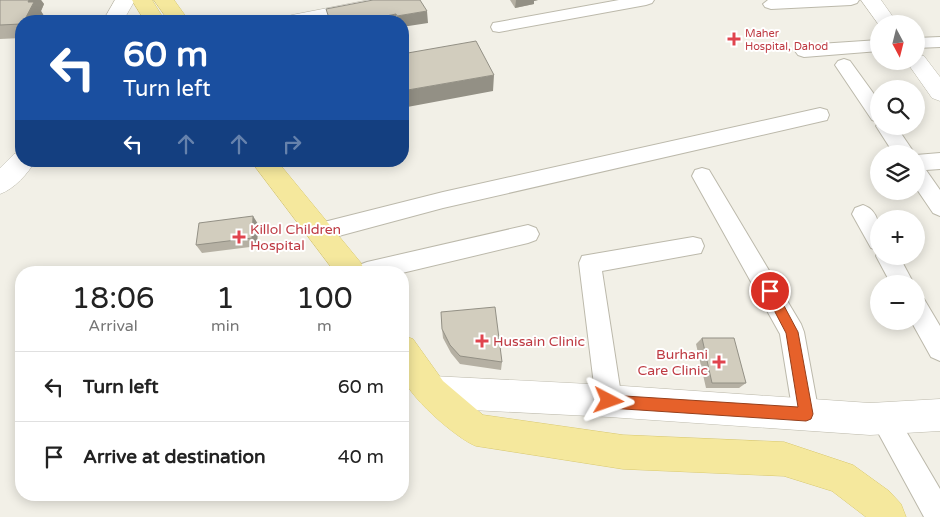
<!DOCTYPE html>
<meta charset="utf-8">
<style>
:root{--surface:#fff;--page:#f2f2f2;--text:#222;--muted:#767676;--line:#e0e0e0}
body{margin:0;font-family:"Varela Round",sans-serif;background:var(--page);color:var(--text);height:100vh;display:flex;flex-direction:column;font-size:19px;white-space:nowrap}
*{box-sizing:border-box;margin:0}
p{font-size:16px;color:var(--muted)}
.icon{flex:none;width:28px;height:28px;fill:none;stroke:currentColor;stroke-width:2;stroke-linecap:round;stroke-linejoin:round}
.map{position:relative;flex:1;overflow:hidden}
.panel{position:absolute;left:15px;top:266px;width:394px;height:235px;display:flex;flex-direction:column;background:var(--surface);border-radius:20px;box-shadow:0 2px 12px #0003}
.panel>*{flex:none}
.guide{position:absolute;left:15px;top:15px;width:394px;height:152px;border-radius:20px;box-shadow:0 2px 12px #0003;background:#1a4fa0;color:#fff;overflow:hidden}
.needle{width:32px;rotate:173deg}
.buttons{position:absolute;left:870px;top:15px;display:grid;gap:10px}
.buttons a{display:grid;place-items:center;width:55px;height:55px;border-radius:50%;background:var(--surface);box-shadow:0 2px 12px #0003;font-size:25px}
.pin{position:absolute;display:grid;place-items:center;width:42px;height:42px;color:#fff;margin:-21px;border:2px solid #fff;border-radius:50%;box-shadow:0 1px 5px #0007}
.me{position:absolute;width:55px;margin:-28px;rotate:94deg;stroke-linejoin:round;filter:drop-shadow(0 0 4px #0008)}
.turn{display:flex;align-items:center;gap:18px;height:105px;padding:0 25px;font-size:22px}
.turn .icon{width:65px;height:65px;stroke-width:2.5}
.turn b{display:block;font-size:35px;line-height:42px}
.lanes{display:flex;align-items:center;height:48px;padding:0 25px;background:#0003;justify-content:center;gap:25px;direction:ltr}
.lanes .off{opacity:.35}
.eta{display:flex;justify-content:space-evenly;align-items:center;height:85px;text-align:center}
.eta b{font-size:30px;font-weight:600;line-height:35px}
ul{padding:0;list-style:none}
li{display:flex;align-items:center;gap:15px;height:70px;padding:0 25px;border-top:1px solid var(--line)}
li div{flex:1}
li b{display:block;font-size:19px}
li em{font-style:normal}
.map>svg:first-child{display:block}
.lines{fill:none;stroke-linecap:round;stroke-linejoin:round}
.minor-casing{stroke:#bcb9ab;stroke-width:2}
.tertiary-casing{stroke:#bcb9ab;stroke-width:1}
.primary-casing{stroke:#d8c86f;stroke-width:1}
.minor{fill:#fff;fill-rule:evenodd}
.tertiary{fill:#fff;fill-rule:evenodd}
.primary{fill:#f5e89d;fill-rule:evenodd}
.wall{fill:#b5b0a3}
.shaded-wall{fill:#939085}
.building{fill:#d2cdbe;stroke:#939085}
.route{fill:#e6612a;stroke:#963f1b}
.health-dot{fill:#e0444e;stroke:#fff;stroke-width:2}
.labels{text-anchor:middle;stroke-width:4;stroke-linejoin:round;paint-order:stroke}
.far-health-label{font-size:11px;fill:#be3a42;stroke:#fff;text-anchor:start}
.health-label{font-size:14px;fill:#be3a42;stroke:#fff;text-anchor:start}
</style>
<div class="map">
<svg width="940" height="517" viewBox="0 0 940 517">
<rect width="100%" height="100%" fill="#f2f0e7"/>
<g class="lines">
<defs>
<path id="minor" d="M619,0h35l-2,3 -6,2 -147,27 -6,-1 -2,-4 2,-4 6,-1z
M859,0l-2,3 -6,2 -80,4 -6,-2 -2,-3 5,-4z
M940,37v10l-24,1v-10z
M879,40v11l-75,6 -6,-2 -3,-4 3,-4 6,-2z
M844,59l6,2 29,40v21l-7,-2 -37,-55 3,-4z
M820,108l7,2 2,5 -2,5 -384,88 -123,33 -8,-3 -3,-6 3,-6 8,-3 123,-31z
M879,122v4h17l19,28h-21l-18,-28z
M940,153v16l-14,1 14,20v26l-7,-3 -17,-25v-33z
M702,168l7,2 92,154 3,8 15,82 -4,9 -9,4 -9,-4 -4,-9 -13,-80 -88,-158 3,-6z
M863,205c21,7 16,33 16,51h20l15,28h-23l-15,-28 3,-6 -8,-2 -19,-34 3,-6z
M528,225l8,3 3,6 -3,6 -8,3 -126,30 -46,-1 3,-7 8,-3z
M693,237l8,2 3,7 -3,7 -99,18 20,130 -4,9 -9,4 -9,-4 -4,-9 -17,-138 3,-7z
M916,296l8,3 16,27v35l-9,-4 -20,-36h5z
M884,405l9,4 47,80v28h-16l-49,-90 -4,-9 4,-9z"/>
<path id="tertiary" d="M115,0h20l-12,21h-20z
M369,0h40l-3,4 -7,2 -77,15h-40l3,-4 7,-2z
M861,0h20l17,24h-19v1z
M916,54l8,2 16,21v24l-8,-3 -26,-37h10z
M21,152v9h14c-7,13 -21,28 -35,33v-26l14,-14z
M432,376l177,9 261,18 70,-4v32l-70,4 -261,-18 -177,-9 -11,-5 -5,-11 5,-11z"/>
<path id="primary" d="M132,0h20l13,21h-20z
M154,0h20l15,21h-20z
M251,161h26l84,102 4,9h-30z
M402,335l11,4 30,42 40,34 140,20 161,7 69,23 36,26 12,13 5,13h-40l-34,-26 -48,-15 -161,-7 -147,-23c-19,-7 -71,-52 -74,-72 -1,-12 0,-27 0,-39z"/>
</defs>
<use href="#minor" class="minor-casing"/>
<use href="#tertiary" class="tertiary-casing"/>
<use href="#primary" class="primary-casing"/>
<use href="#minor" class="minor"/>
<use href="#tertiary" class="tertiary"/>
<use href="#primary" class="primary"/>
</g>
<path class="wall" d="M0,0h41l3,4 -3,7 3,5 -2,5h-21v17l-21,1z
M510,0h28l-4,1v3l-19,4z
M258,224l-1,22 -55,7 -6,-8z
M442,329l60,33 -1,8 -41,-6 -9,-11 -8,-15z
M702,338l44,45 -7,5h-33l-10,-44z"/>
<path class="shaded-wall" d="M29,0h12l3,4 -3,7 3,5 -2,5h-18l4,-19z
M516,0h22l-4,1v3l-19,4z
M427,11l1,12 -26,4v-6h-4l-1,-5z
M396,14l1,7h-36z
M494,75l-1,16 -91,17v-17z
M253,216l5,8 -1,22 -5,-8z"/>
<path class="building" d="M0,0h29l-1,2h6l-10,19h-3v3l-21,1z
M373,0h47l7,11 -30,5 -1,-2 -35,7h-31l-4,-12z
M476,41l18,34 -92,16v-37z
M253,216l-1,22 -56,7 3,-22z
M495,307l7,55 -42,-6 -10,-11 -8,-16 -1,-17z
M702,338h32l12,45h-34z"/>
<path class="route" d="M770,286l4,1 24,45 15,82 -2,5 -5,2 -197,-13 -5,-2 -2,-5 2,-5 5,-1 189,12 -12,-74 -22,-42 2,-4z"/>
<g class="health-dot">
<path d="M731.5 31.5h5v5h5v5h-5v5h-5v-5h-5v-5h5z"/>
<path d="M236.5 229.5h5v5h5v5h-5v5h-5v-5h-5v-5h5z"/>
<path d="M479.5 333.5h5v5h5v5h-5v5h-5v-5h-5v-5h5z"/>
<path d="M716.5 354.5h5v5h5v5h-5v5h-5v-5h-5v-5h5z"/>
</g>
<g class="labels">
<g class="far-health-label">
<text x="745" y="37">Maher<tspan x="745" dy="13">Hospital, Dahod</tspan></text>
</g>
<g class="health-label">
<text x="250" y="234">Killol Children<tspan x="250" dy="16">Hospital</tspan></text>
<text x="493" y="346">Hussain Clinic</text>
<text x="708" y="359" text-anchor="end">Burhani<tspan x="708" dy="16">Care Clinic</tspan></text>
</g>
</g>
</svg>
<div class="buttons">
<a><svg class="needle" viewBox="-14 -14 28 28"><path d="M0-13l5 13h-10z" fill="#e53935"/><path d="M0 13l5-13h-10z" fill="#767676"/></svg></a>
<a><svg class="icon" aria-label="search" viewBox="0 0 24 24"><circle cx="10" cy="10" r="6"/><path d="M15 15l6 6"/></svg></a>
<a><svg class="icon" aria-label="layers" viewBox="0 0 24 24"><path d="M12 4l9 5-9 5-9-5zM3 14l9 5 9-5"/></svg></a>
<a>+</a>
<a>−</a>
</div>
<div class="pin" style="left:770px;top:291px;background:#d93025"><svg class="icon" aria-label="arrive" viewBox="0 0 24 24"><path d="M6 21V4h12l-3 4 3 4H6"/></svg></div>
<svg class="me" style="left:609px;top:401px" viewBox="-20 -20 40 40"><path d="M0-17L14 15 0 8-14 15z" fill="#e6612a" stroke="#fff" stroke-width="4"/></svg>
<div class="guide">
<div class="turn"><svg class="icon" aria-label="left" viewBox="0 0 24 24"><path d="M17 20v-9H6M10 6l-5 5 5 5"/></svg><div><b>60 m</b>Turn left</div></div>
<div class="lanes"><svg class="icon" aria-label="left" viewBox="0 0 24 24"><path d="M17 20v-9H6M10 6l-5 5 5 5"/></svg><svg class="icon off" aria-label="ahead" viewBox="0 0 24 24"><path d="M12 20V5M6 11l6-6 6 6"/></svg><svg class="icon off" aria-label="ahead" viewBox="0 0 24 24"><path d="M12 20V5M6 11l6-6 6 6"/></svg><svg class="icon off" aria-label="right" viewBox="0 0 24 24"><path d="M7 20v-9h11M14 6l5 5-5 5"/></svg></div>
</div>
<section class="panel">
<div class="eta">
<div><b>18:06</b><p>Arrival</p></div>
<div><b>1</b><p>min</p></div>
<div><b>100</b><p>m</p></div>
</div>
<ul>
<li><svg class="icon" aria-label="left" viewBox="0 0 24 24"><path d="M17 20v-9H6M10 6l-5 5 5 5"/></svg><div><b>Turn left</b></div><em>60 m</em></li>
<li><svg class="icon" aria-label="arrive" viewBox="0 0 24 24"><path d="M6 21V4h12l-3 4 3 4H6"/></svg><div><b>Arrive at destination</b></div><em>40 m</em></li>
</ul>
</section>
</div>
